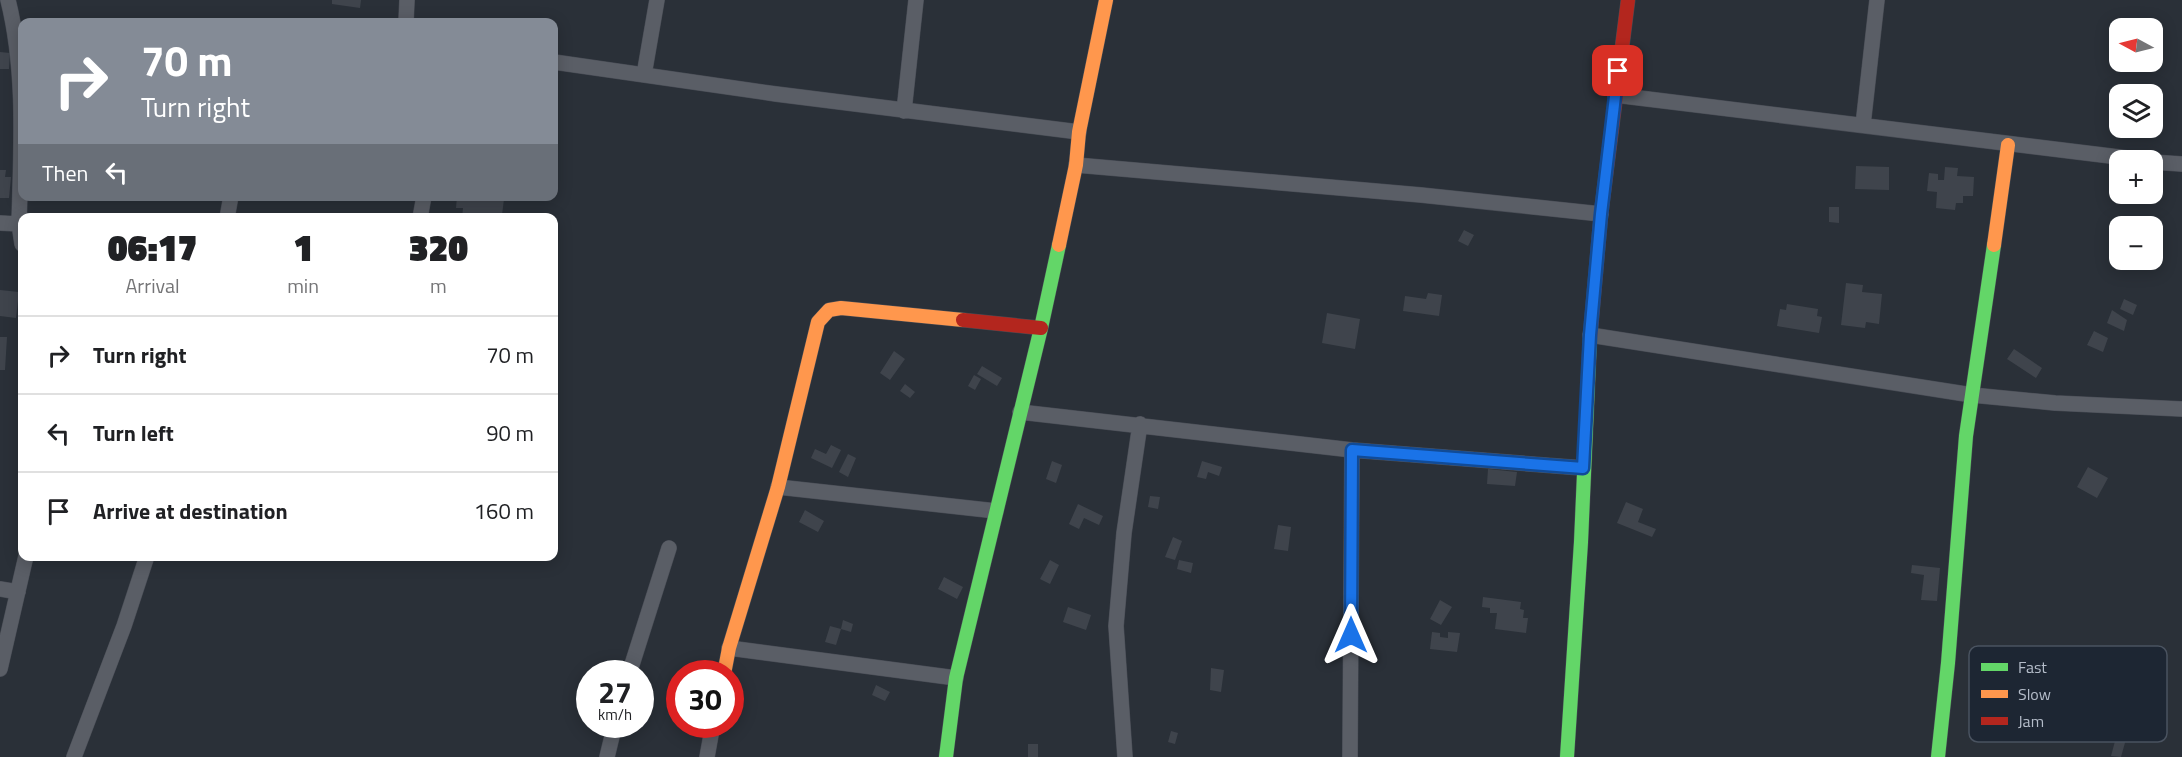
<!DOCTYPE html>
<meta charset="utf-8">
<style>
:root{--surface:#fff;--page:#f6f6f6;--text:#202124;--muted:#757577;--line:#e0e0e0}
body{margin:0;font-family:"Titillium Web",sans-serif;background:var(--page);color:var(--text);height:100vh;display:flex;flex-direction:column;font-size:22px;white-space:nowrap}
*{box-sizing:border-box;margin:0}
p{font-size:20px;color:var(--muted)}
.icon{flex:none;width:33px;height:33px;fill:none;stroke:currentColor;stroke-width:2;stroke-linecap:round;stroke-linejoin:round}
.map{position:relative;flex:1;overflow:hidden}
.side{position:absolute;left:18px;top:213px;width:540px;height:348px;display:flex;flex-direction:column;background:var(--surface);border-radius:12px;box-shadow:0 3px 15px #0003}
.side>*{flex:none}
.guide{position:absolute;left:18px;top:18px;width:540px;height:183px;border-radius:12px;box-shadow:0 3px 15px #0003;background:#848b96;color:#fff;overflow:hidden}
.needle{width:39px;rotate:277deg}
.tools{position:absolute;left:2109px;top:18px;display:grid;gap:12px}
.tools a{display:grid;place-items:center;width:54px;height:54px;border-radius:12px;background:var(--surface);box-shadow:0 3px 15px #0003;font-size:30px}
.speed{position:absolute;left:576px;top:660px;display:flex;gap:12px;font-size:30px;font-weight:700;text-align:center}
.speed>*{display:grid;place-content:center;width:78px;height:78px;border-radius:50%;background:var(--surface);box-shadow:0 3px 15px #0003;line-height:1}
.speed small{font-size:15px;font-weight:400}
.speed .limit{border:9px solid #d22;background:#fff;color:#111}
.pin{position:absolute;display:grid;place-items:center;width:51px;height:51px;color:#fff;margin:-26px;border-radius:12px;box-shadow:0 3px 9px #0006}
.me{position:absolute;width:66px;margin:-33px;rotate:0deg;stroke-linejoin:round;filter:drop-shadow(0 0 4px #0008)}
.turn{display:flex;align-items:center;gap:21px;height:126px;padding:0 24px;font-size:27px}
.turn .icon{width:78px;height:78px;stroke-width:2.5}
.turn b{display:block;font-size:42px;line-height:51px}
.then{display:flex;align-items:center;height:57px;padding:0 24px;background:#0003;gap:12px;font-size:22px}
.eta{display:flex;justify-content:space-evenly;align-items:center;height:102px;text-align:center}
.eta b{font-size:36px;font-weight:800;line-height:42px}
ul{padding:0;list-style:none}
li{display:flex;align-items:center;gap:18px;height:78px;padding:0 24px;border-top:2px solid var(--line)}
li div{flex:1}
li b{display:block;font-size:22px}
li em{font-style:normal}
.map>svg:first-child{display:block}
.building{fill:#3f444c}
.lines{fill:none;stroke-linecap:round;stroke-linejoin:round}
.street-casing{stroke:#484c55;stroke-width:16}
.fast-casing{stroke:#484c55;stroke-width:15}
.slow-casing{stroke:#484c55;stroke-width:15}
.jam-casing{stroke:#484c55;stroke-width:15}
.street{stroke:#5a5e66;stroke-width:15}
.fast{stroke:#63d668;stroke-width:14}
.slow{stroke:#ff974d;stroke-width:14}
.jam{stroke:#b3261e;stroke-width:14}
.route-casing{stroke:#114b97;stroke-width:15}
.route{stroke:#1a73e8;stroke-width:10}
.key{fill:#1d2633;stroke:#4a5360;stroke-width:1.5}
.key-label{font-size:16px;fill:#b4bcc9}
</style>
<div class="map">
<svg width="2182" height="757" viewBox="0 0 2182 757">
<rect width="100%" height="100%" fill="#2a3038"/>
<path class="building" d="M332,0h29l-1,8 -28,-4z
M0,52l10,1 -1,16h-9z
M1856,166l33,1v23l-34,-1z
M1945,167l13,1 -1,8 17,1 -1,19h-10v7h-7l-1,7 -19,-2 1,-16 -10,-1 2,-18 9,1v6h6z
M0,170h6l-1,7h6l-2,21h-9z
M457,196h35l12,3 -2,16 -6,-1 -1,4h-33l1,-10h-7z
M1829,207h10v16l-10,-1z
M1464,230l10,5 -6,11 -10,-5z
M1846,283l17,2 -1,7 20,2 -3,30 -13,-2 -1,6 -24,-3z
M0,290l19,2 -3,26 -16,-2z
M1428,293l14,2 -3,21 -36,-5 2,-15 21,3z
M2124,299l13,6 -4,10 -13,-6z
M1787,304l31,5 -1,7 5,1 -3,16 -42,-7 3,-17 6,1z
M2112,310l15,10 -3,11 -17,-8z
M1327,313l33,6 -5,30 -33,-6z
M2094,331l14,7 -5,14 -16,-7z
M0,337h7l-2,33h-5z
M2014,349l28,19 -6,10 -29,-19z
M894,351l11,8 -15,21 -10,-7z
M982,366l20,12 -5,8 -20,-12z
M974,375l7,4 -6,11 -7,-4z
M905,384l10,8 -5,6 -10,-7z
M831,445l10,5 -9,18 -21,-10 4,-9 11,5z
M848,454l8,4 -8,19 -9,-5z
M1052,461l10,4 -6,18 -10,-4z
M1202,461l20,6 -3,9 -11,-4 -2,7 -9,-2z
M2088,467l20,11 -11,20 -20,-11z
M1488,469l29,3 -2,14 -28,-2z
M1150,496l10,1 -2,12 -10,-2z
M1626,502l17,7 -5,13 18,7 -4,8 -35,-14z
M1078,504l25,12 -4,9 -15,-7 -5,11 -10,-5z
M805,510l19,11 -6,11 -19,-10z
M1278,525l13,2 -3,24 -14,-2z
M1173,537l9,4 -7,19 -10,-3z
M1050,560l9,5 -9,19 -10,-5z
M1179,560l14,3 -2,10 -14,-4z
M1912,565l28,3 -3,33 -16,-1 3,-25 -13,-2z
M944,577l19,10 -6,12 -19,-10z
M1483,597l38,5 -1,7 4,1 -1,8h5l-2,15 -31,-4 2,-16h-7v-5l-8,-1z
M1440,600l12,7 -11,18 -11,-6z
M1068,607l23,8 -5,15 -23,-8z
M843,620l10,4 -2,8 -10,-3z
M830,626l11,3 -5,16 -11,-3z
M1432,632l8,1v4l8,1v-6l12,1 -3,19 -27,-3z
M1211,668l13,2 -3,22 -11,-2z
M876,685l14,7 -5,9 -13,-6z
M2118,730l10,2 -7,25 -10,-1z
M1171,731l7,2 -3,11 -7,-2z
M1028,744h10v13h-10z"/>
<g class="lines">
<defs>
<path id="street" d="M8,0c18,72 13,150 11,224l3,20
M406,22l1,-22
M554,62l222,32 303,38
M644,75l13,-75
M1615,95l528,65
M904,111l12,-111
M1863,125l14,-125
M2152,162l30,2
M1076,165l345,30 180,19
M227,218l4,-22
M420,218l4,-22
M0,223l19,1
M1590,335l382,60 83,8 127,6
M1020,412l332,38 231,18
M778,487l218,24
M0,589l18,3
M729,648l227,30
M0,669l26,-113
M629,674l40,-126
M74,757l50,-131 23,-70
M607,757l8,-33
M707,757l6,-33
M1125,757l-9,-131 8,-93 16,-109
M1350,757l2,-307"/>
<path id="fast" d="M946,757l10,-79 85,-350 18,-83
M1567,757l14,-215 9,-204
M1938,757l10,-94 18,-227 28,-191"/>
<path id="slow" d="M1059,245l17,-80 3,-33 27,-132
M1994,245l14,-100
M724,674l5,-26 49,-161 40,-165 11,-12 12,-2 122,12"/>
<path id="jam" d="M963,320l78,8
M1590,338l11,-124 27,-214"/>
</defs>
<use href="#street" class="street-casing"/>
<use href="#fast" class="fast-casing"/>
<use href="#slow" class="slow-casing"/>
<use href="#jam" class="jam-casing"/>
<use href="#street" class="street"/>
<use href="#fast" class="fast"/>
<use href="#slow" class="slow"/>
<use href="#jam" class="jam"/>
</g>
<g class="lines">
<defs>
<path id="route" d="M1351,635l1,-185 231,18 7,-133 11,-121 17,-143"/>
</defs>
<use href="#route" class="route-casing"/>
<use href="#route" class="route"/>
</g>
<rect x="1969" y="646" width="198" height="96" rx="9" class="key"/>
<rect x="1981" y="663" width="27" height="8" fill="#63d668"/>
<rect x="1981" y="690" width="27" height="8" fill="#ff974d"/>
<rect x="1981" y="717" width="27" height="8" fill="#b3261e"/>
<g class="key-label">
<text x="2018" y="673">Fast</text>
<text x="2018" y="700">Slow</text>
<text x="2018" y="727">Jam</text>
</g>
</svg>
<div class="tools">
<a><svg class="needle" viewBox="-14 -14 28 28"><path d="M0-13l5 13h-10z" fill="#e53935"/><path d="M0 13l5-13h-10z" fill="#757577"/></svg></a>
<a><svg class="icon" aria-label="layers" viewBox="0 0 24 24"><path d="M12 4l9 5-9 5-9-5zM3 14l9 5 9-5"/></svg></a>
<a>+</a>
<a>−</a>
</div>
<div class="speed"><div>27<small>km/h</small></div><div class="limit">30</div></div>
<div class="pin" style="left:1618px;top:71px;background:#d93025"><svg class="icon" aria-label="arrive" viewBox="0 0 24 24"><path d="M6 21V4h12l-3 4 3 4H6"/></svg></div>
<svg class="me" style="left:1351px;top:635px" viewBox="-20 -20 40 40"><path d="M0-17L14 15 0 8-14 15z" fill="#1a73e8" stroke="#fff" stroke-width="4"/></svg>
<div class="guide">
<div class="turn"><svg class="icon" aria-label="right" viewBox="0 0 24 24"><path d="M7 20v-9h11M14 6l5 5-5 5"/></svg><div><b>70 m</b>Turn right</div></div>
<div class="then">Then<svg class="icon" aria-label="left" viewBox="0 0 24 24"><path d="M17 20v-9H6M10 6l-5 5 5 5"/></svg></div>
</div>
<section class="side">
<div class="eta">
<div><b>06:17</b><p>Arrival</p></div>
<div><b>1</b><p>min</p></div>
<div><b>320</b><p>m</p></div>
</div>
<ul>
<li><svg class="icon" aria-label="right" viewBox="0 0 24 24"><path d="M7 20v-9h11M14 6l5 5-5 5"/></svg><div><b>Turn right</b></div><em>70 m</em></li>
<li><svg class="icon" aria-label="left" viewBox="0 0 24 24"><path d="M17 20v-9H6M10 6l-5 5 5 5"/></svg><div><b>Turn left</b></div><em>90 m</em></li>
<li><svg class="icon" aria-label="arrive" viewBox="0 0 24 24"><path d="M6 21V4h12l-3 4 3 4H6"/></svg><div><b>Arrive at destination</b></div><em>160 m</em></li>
</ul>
</section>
</div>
